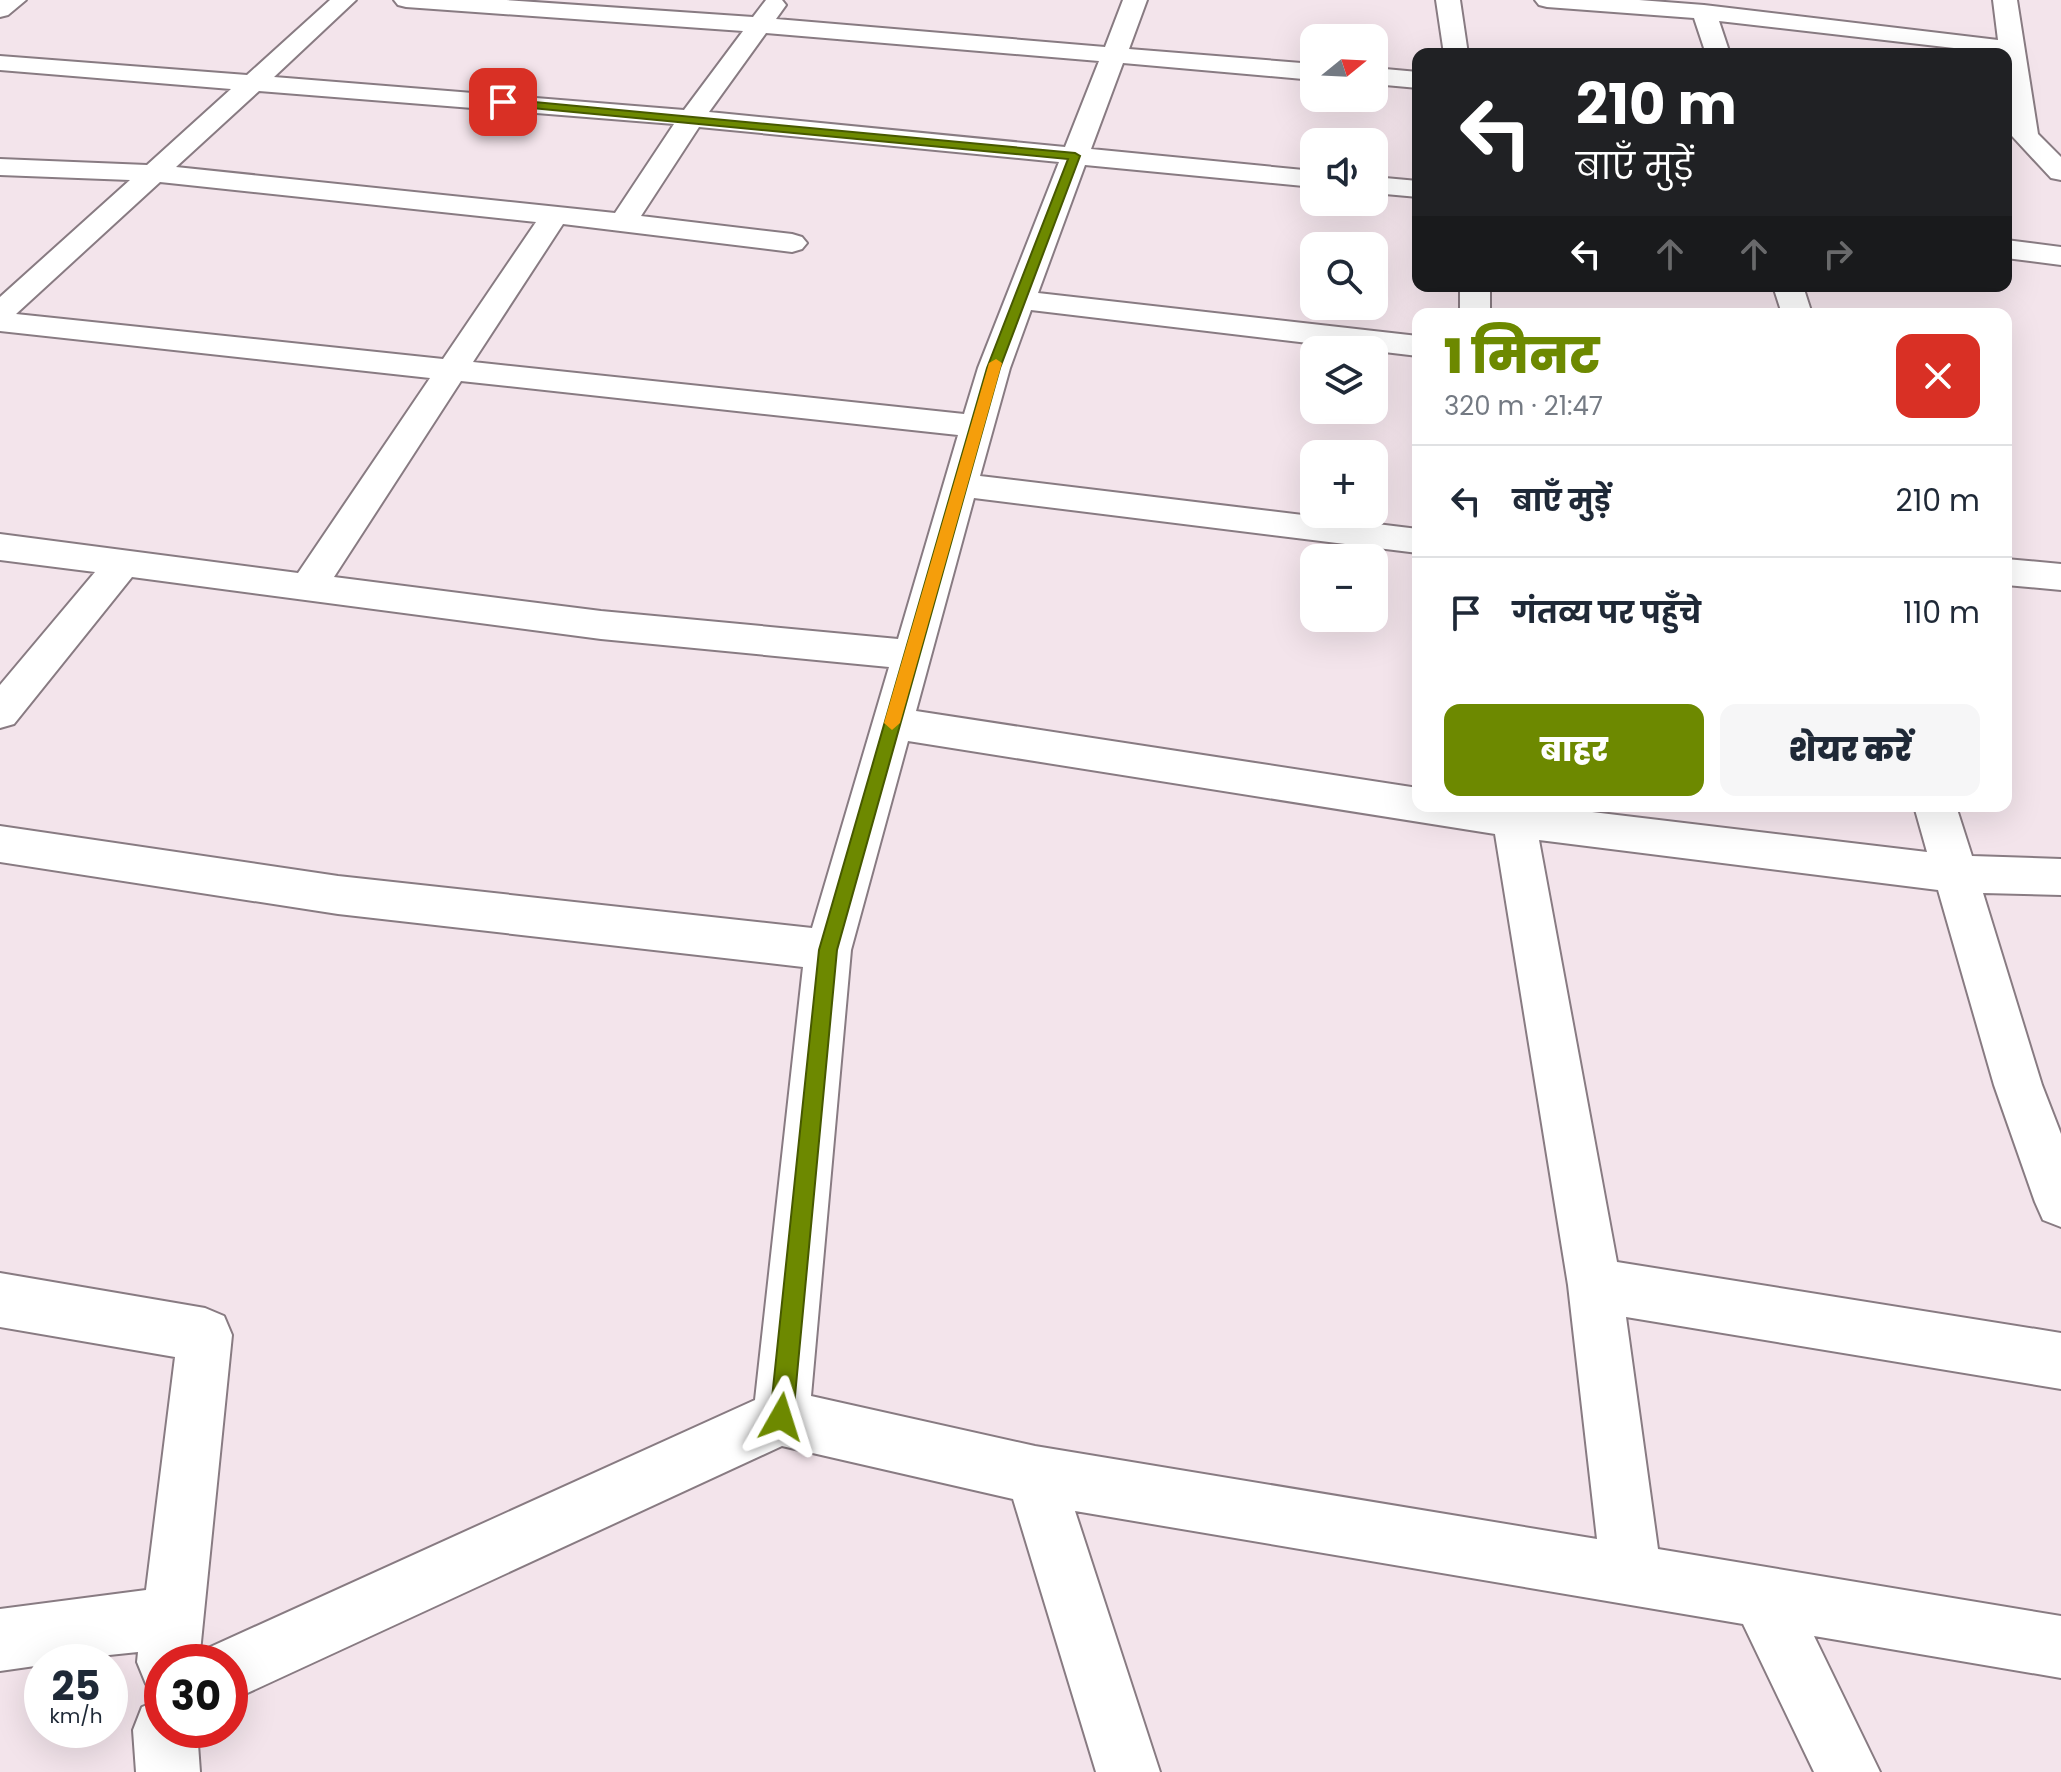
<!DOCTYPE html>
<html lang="hi">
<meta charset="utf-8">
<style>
:root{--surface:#fff;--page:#f6f6f7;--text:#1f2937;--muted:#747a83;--line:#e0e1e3;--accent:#6d8900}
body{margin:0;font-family:Poppins,"Noto Sans Devanagari",sans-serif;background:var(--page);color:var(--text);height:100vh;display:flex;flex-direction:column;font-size:30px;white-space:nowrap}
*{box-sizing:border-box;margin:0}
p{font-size:26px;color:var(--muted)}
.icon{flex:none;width:44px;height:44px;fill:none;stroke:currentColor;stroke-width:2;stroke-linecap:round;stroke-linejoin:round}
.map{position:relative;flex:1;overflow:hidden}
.sheet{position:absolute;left:1412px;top:308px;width:600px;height:504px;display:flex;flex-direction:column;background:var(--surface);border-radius:16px;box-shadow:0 8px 32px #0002}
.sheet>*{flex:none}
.guide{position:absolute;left:1412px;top:48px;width:600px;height:244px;border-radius:16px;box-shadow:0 8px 32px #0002;background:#202124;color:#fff;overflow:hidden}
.needle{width:52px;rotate:72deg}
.controls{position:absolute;left:1300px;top:24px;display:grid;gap:16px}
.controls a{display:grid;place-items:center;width:88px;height:88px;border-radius:16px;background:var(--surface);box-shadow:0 8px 32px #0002;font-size:40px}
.speed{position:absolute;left:24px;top:1644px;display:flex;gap:16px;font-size:40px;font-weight:700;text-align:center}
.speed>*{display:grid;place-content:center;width:104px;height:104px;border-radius:50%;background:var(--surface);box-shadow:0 8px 32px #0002;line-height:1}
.speed small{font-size:20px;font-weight:400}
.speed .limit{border:12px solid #d22;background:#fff;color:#111}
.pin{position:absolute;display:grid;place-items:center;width:68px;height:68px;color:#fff;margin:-34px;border-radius:16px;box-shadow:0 4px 12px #0006}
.me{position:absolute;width:88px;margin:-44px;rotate:6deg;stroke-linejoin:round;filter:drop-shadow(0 0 6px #0008)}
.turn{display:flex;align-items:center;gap:28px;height:168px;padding:0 32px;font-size:36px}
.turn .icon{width:104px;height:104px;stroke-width:2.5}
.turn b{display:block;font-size:56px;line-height:68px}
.lanes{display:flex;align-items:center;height:76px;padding:0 32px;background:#0003;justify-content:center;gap:40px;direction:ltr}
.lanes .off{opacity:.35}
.round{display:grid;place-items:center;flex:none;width:84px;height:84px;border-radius:16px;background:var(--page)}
.summary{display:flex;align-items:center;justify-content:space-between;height:136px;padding:0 32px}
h1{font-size:48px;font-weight:800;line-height:60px;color:var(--accent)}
.button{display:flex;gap:16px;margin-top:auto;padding:16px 32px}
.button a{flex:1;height:92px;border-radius:16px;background:var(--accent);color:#fff;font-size:32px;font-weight:800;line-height:92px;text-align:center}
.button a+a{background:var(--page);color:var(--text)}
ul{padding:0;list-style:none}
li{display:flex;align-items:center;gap:24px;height:112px;padding:0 32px;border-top:2px solid var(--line)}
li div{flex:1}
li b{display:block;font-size:30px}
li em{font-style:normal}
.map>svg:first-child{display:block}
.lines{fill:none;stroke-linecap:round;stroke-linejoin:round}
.street-casing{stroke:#887b82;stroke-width:4}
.street{fill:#fff;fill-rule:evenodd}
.route{fill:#6d8900;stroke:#475900;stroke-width:2}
.slow{fill:#f59e0b}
</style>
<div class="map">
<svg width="2061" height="1772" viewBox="0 0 2061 1772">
<rect width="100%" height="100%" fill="#f3e4eb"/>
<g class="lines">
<defs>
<path id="street" d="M0,0h26l-18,15 -8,2z
M330,0h26l-82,77 410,33 59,-79 -337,-24 -8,-2 -4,-5h112l247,17 13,-17h16l4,5 -10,14 329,28 18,-47h24l-18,49 185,15v16l-191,-17 -32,86 223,22v16l-229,-22 -47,128 380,43v20l-387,-46 -21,58 -30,108 438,53v24l-444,-55 -58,213 502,77v18h124l385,46 -13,-46h42l16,50 89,3v36l-78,-2 59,192 19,49v93l-18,-7 -8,-18 -41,-117 -56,-195 -399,-50 78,422 444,71v56l-435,-72 32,232 403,67v62l-247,-42 66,136h-66l-71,-148 -668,-113 85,261h-64l-83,-273 -231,-53 -552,255v-39h-28l6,-14 547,-248 48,-433 -465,-53 -338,-52v-36l338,50 474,52 77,-261 -288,-28 -469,-62 -118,147 -14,4v-43l95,-113 -95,-12v-26l298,39 132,-195 -430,-47v-34l130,-117 -130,-5v-16l147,6 84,-76 -231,-19v-14l247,19zM766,33l333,28 -34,86 -356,-35zM259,91l415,33 -59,89 -439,-46zM699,127l360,35 -81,206 -14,46 -491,-52 90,-138 229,28 10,-3 5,-6 -5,-6 -10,-3 -151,-18zM160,182l376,40 -93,137 -427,-45zM461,381l497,54 -60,204 -297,-28 -267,-34zM908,741l587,93 73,451 29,254 -562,-93 -224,-50 40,-446z
M1436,0h24l8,54h-24z
M1535,0h104l65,5 294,35 -5,-40h24l21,134 23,23v23l-10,-2 -39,-42 -6,-38v-44l-287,-33 11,33h-24l-12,-36 -147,-11 -8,-2z
M1374,68l44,4v16l-44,-4z
M1374,177l44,4v16l-44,-4z
M2006,240l55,7v18l-55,-7z
M1460,286h30v28h-30z
M1773,286h30l9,28h-30z
M2006,559l55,5v26l-55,-5z
M0,1273l205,35 19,8 8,19 -33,327h-37v29l-16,-7 -9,-22 1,-10 -96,10v3l-42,6v-62l146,-19 29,-233 -175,-30z
M162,1699v31h35l3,42h-64l-3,-42 9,-23z"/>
</defs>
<use href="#street" class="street-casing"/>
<use href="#street" class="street"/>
</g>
<path class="route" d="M503,99l572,54 5,3 -80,212 -163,582 -44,467 -4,8 -8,4 -8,-4 -3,-8 49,-467 168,-582 81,-209 -569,-54 -2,-3z"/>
<path class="slow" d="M996,359l6,4 -102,360 -8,7 -8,-7 105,-360z"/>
</svg>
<div class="controls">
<a><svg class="needle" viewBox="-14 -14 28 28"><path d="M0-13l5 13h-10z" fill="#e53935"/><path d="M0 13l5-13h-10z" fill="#747a83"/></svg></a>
<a><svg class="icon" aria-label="sound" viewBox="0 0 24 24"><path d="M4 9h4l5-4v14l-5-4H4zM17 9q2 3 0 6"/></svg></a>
<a><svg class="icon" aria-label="search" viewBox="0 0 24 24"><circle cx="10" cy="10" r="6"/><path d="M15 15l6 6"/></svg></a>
<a><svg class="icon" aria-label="layers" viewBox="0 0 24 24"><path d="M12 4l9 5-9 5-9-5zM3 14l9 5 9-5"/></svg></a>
<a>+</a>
<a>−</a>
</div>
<div class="speed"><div>25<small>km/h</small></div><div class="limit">30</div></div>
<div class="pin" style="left:503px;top:102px;background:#d93025"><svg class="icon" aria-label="arrive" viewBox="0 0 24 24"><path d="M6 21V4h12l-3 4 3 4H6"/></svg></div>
<svg class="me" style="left:781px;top:1417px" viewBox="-20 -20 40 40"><path d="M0-17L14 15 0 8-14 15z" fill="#6d8900" stroke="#fff" stroke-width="4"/></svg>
<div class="guide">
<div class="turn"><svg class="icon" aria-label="left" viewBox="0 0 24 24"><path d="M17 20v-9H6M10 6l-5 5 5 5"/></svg><div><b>210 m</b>बाएँ मुड़ें</div></div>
<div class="lanes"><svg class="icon" aria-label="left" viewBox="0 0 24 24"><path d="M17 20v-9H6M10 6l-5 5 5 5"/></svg><svg class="icon off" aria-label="ahead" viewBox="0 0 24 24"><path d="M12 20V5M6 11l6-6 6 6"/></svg><svg class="icon off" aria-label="ahead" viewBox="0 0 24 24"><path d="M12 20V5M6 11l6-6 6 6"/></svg><svg class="icon off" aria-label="right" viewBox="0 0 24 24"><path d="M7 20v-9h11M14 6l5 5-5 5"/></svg></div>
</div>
<section class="sheet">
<div class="summary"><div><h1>1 मिनट</h1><p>320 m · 21:47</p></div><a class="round" style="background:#d93025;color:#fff"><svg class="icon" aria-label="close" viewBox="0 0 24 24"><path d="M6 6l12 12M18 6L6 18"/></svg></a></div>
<ul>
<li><svg class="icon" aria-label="left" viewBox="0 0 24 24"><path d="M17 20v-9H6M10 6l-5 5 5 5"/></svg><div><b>बाएँ मुड़ें</b></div><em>210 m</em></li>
<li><svg class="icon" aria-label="arrive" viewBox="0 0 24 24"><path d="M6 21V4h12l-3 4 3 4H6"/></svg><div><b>गंतव्य पर पहुँचे</b></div><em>110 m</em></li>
</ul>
<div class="button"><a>बाहर</a><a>शेयर करें</a></div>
</section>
</div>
